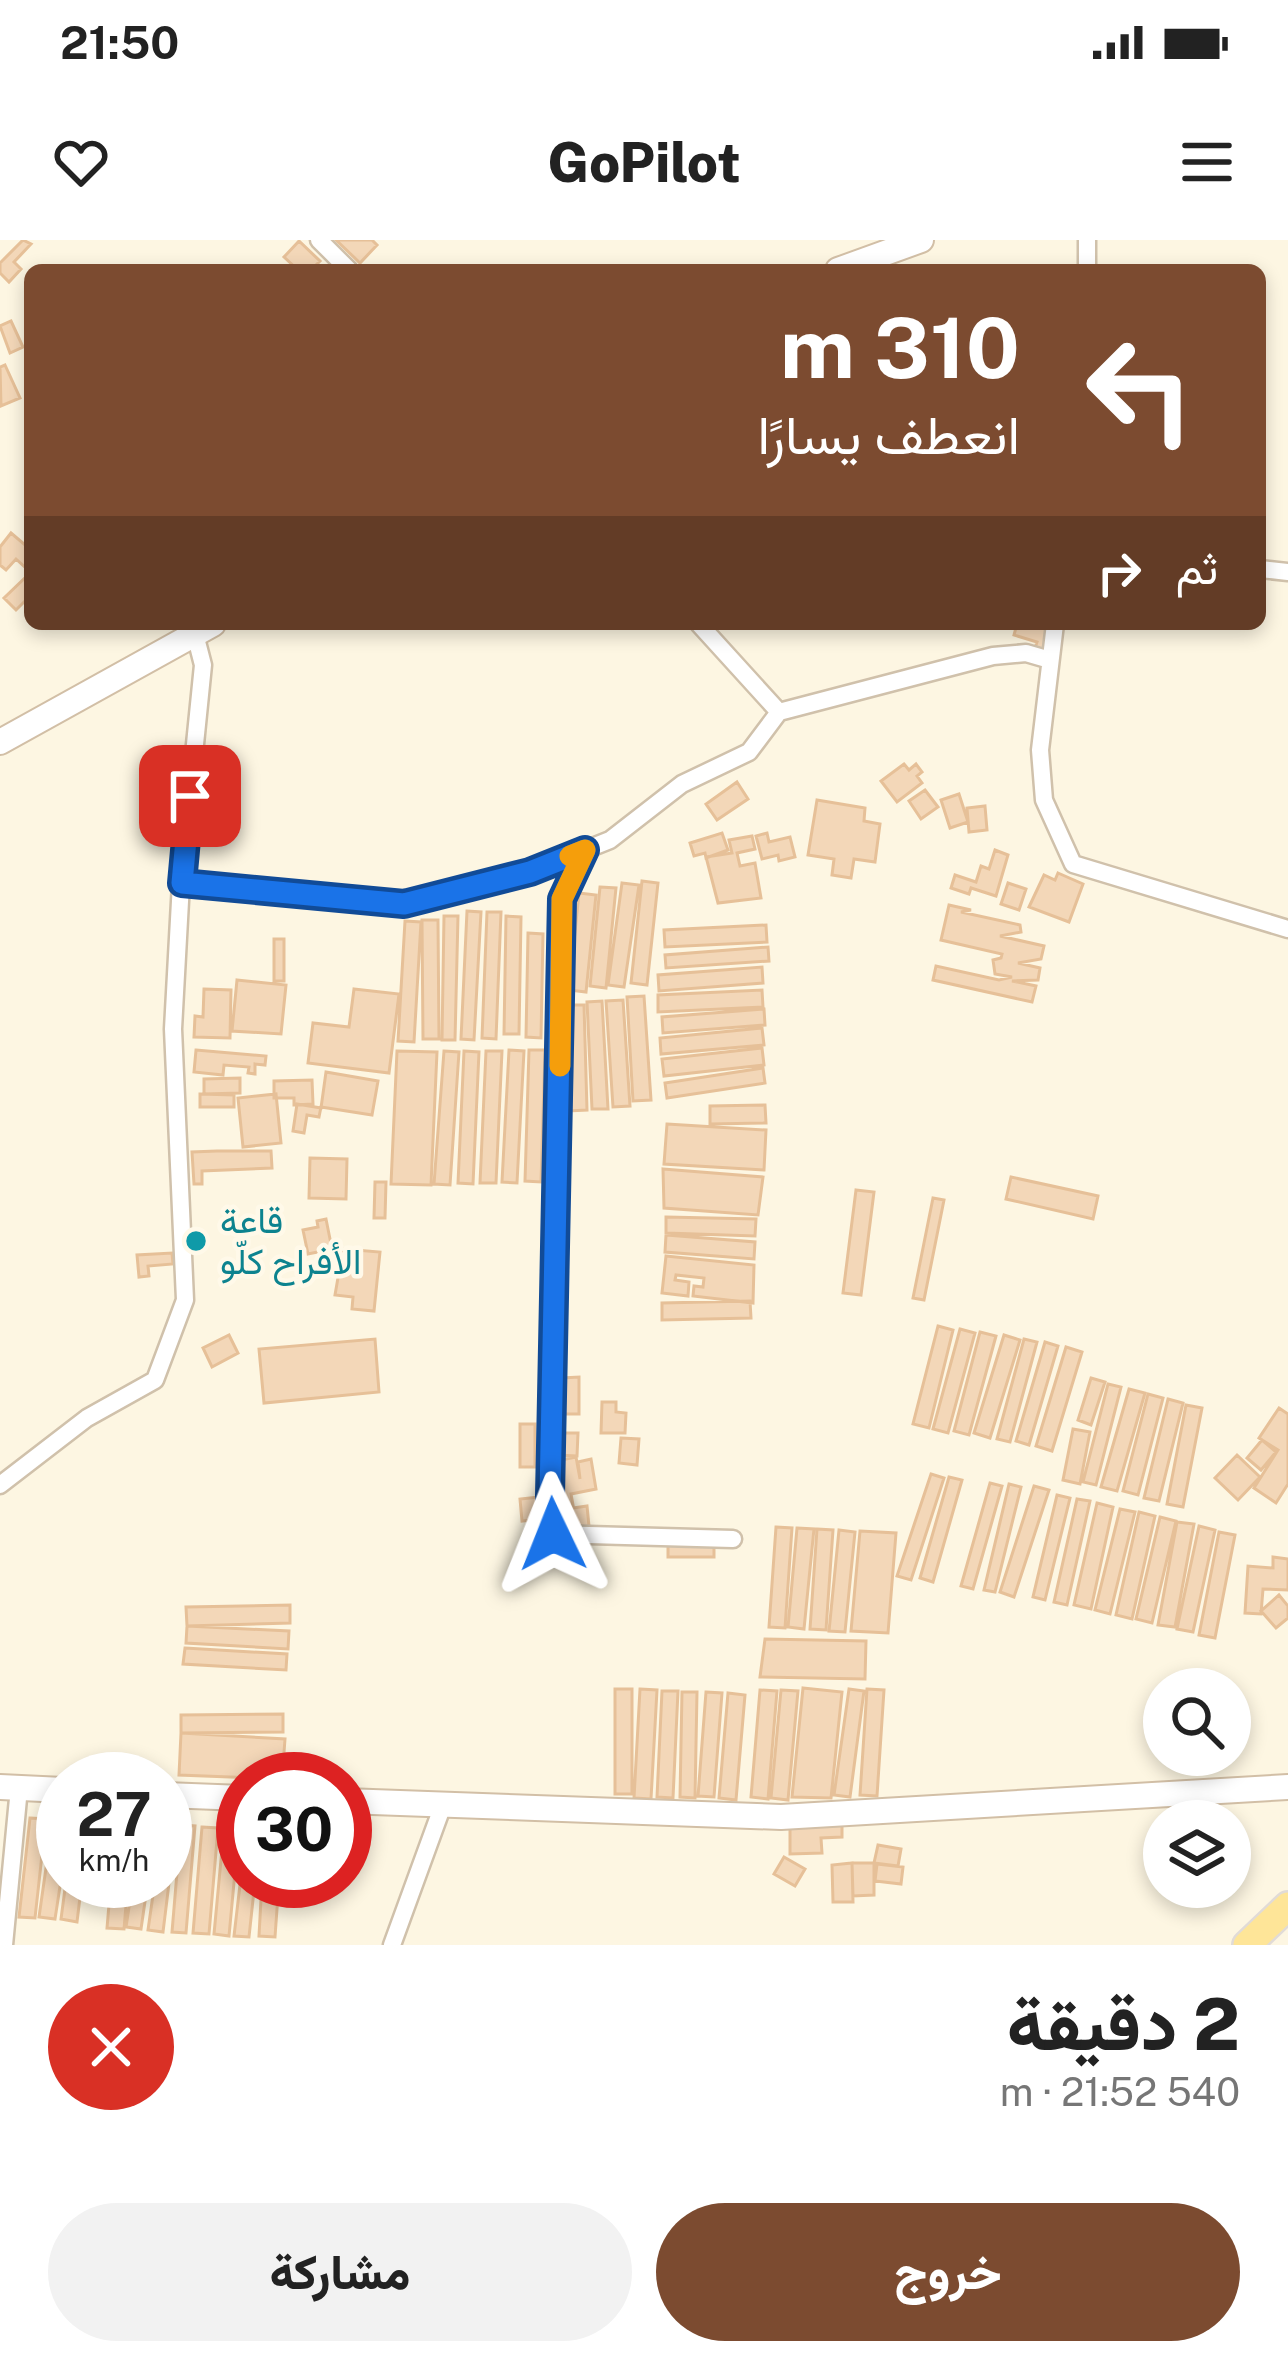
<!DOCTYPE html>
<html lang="ar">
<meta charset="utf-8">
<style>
:root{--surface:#fff;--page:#f2f2f2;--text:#222;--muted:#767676;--accent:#7c4b30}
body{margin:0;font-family:"Public Sans",Vazirmatn,sans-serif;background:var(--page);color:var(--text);direction:rtl;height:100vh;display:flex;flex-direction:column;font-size:45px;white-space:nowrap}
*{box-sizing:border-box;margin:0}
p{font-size:39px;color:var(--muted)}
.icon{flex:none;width:66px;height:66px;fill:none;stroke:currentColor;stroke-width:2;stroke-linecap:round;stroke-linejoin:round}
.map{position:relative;height:1705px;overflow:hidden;direction:ltr}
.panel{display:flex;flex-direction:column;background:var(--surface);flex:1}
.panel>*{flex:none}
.banner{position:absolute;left:24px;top:24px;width:1242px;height:366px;border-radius:18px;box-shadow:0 6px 18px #0003;direction:rtl;background:#7c4b30;color:#fff;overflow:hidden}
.fabs{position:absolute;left:1143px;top:1428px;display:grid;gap:24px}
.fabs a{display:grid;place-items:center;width:108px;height:108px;border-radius:50%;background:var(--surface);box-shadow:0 6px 18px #0003;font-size:60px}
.speed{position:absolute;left:36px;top:1512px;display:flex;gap:24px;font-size:60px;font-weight:700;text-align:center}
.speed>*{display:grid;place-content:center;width:156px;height:156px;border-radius:50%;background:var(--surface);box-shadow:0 6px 18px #0003;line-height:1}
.speed small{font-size:30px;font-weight:400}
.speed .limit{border:18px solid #d22;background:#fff;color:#111}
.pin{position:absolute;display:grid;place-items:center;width:102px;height:102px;color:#fff;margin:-51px;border-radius:24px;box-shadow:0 6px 18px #0006}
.me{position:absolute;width:132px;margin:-66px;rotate:358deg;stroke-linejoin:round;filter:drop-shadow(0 0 9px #0008)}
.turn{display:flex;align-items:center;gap:42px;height:252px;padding:0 48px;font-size:54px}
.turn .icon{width:156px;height:156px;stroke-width:2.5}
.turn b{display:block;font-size:84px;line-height:102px}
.then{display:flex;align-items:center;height:114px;padding:0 48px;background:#0003;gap:24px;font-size:45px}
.round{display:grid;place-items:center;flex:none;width:126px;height:126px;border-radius:63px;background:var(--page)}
.headline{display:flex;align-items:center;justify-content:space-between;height:204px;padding:0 48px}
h1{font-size:72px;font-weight:800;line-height:90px}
.button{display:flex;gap:24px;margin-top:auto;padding:24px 48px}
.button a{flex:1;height:138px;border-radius:72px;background:var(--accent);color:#fff;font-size:48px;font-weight:800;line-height:138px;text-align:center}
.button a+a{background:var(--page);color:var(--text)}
.status{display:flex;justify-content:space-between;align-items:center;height:84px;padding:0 60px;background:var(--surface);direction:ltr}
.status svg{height:33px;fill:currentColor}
header{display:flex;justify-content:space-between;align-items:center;height:156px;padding:0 48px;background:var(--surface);font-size:54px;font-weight:800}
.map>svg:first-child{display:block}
.building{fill:#f3d7b8;stroke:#e6c098;stroke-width:3}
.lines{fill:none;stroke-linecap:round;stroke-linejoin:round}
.street-casing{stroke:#d0c1ab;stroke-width:21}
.secondary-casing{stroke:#d2bfa6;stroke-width:28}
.primary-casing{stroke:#e1dbd7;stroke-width:32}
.street{stroke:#fff;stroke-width:16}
.secondary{stroke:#fff;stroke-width:24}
.primary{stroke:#fee598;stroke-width:27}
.route-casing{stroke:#114b97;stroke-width:30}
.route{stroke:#1a73e8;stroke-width:21}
.slow{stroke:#f59e0b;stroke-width:21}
.culture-dot{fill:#0f9aa8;stroke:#fff9e9;stroke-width:4.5}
.labels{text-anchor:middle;stroke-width:9;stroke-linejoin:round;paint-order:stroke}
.culture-label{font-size:36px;fill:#0d838f;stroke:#fff9e9;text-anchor:start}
</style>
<div class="status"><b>21:50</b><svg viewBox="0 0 49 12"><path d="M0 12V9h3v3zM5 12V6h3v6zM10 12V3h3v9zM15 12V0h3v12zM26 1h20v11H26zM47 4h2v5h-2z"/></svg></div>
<header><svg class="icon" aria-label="menu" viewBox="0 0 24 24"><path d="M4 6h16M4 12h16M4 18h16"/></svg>GoPilot<svg class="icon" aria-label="heart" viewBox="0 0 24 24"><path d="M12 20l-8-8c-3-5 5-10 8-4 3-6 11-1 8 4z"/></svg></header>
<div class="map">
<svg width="1288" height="1705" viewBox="0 0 1288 1705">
<rect width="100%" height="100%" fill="#fdf6e2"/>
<path class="building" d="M23,0l8,4 -17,18 7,7 -12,13 -9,-9v-10z
M336,0h36l5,5 -17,18z
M299,1l21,20 -9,9h-13l-14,-13z
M11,81l12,26 -13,6 -10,-27z
M5,125l15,33 -19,8 -1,-39z
M11,293l19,16 -3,20 -11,-10 -10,11 -6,-5v-18z
M28,335l2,21 -14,14 -12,-12z
M1017,384h19l17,7 -7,24 -12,-4 3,-9 -23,-7z
M904,524l5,6 7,-6 6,8 -5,4 5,7 -25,19 -16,-21z
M737,542l11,17 -31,21 -11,-16z
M925,550l13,17 -17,12 -12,-18z
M959,554l9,28 -18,6 -9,-28z
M817,560l48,8 -1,13 16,3 -5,38 -21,-3 -3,19 -19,-3 2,-16 -26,-4z
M985,566l2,24 -18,2 -2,-24z
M722,593l6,17 -22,8 -1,-5 -11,3 -4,-13z
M767,593l2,9 21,-5 5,20 -16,4 -1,-6 -16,4 -6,-23z
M752,596l3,13 -18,4 3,13 15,-3 6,35 -43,5 -12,-46 26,-4 -3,-13z
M995,610l13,5 -12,41 -25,-8 -2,6 -18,-6 4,-13 21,7 5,-16 8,3z
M1058,633l25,11 -14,38 -40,-15 15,-32 11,5z
M642,641l16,2 -11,102 -16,-2z
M622,643l17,2 -15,102 -16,-2z
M1008,643l18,6 -7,21 -18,-6z
M600,647l16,1 -10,100 -16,-2z
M579,653l17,2 -10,97 -17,-2z
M949,665l22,5 -10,2 59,13 1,7 -21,4 44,10 -3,13 -23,4 22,5 -2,12 -26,1 24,5 -4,16 -99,-22 3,-14 63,14 13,-3 -17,-3 -2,-14 8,-2 1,-4 -61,-14z
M467,671l14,1 -7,128 -13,-1z
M487,672h14l-5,127 -14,-1z
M444,676h14l-3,124h-13z
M506,676l15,1 -2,117h-15z
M422,680h16l1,119h-16z
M405,681l16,1 -7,120 -16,-1z
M766,685l1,17 -102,5 -1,-17z
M528,693l15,1 -2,104 -15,-1z
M274,699h10v42h-10z
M768,707l1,14 -103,7 -1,-13z
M762,727l1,16 -104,8 -1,-16z
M237,740l49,5 -5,49 -49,-3z
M204,749l27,1 -1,48 -36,-1 1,-21 8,1z
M354,749l45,5 -10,79 -81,-10 5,-40 36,4z
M762,750l1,17 -105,5v-17z
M644,756l7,104 -18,1 -6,-104z
M623,760l7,106 -17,1 -7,-106z
M602,761l6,108h-16l-5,-107z
M566,765h18l3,105 -19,1z
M764,769l1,16 -102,8 -1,-16z
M762,788l2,17 -103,9 -1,-16z
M762,808l2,17 -100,11 -2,-17z
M196,810l70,6 -1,9 -10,-1v10l-7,-1 1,-6 -25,-2 -1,10 -29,-3z
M509,810l15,1 -7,132 -15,-1z
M529,810h16l-4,132 -16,-1z
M397,811l40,1 -6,133 -40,-1z
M444,811l15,1 -9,133 -16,-1z
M464,811l15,1 -6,132 -15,-1z
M486,811h16l-6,132h-16z
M763,828l2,15 -98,15 -2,-15z
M326,832l52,9 -6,34 -51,-8 -2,10 -12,-2 -3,18 -11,-2 4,-27 24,4z
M240,838v15l-36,1v-15z
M312,840l1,24 -19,1v-7h-20v-17z
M200,854l34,1v12h-34z
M276,854l5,49 -38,4 -5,-49z
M765,865l1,18 -56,1v-18z
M667,884l99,6 -2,40 -100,-6z
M217,911h54l1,17 -70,3v13h-8l-2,-32z
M310,918l37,1 -1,40 -37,-1z
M663,929l100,8 -5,38 -94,-7z
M1011,937l87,19 -5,23 -87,-20z
M375,942h11l-1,36h-11z
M856,950l18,2 -13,103 -18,-2z
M933,958l11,2 -20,100 -11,-2z
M666,977l90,2 -1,17 -89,-3z
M326,979l6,30 -24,5 -5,-24 15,-3 -1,-6z
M666,995l89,7 -1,17 -89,-7z
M343,1009l37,3 -6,59 -22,-2 1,-12 -18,-2z
M172,1013l1,11 -25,2 1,10 -10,1 -2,-22z
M666,1016l88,9 -1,38 -60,-7 1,-10 9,1 1,-9 -28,-3 -1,5 14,2 -1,14 -26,-3z
M750,1061l1,17 -89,2v-17z
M938,1086l15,4 -24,98 -16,-4z
M960,1089l15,4 -27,100 -15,-4z
M980,1092l16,4 -27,99 -15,-4z
M229,1095l9,18 -26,14 -9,-19z
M1004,1095l16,5 -30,98 -16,-5z
M375,1099l4,53 -115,11 -5,-54z
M1024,1099l13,3 -27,100 -13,-3z
M1045,1102l13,4 -29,99 -13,-4z
M1066,1107l16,5 -30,99 -16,-5z
M579,1137v37h-17v-36z
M1091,1138l14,4 -14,43 -13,-5z
M1108,1144l13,3 -25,98 -13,-3z
M1129,1149l16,4 -28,98 -16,-4z
M1148,1154l15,4 -25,97 -15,-4z
M1168,1159l15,4 -24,98 -15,-3z
M602,1162h14v10l10,1 -1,20h-24z
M1186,1165l16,3 -19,99 -16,-3z
M1279,1168l9,6v70l-12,19 -22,-15 24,-38 -19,-12z
M520,1184h15v43h-15z
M1073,1189l17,3 -10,52 -17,-4z
M558,1193h20l-1,23 -20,-1z
M621,1198l18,1 -2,26 -18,-2z
M1262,1200l14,12 -15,18 -14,-12z
M1237,1215l23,22 -22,23 -23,-22z
M576,1217l4,22 -2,-17 13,-3 5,30 -25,5 2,11 -14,2 -8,-45z
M931,1234l13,4 -33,102 -14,-4z
M949,1237l13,3 -29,102 -13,-4z
M990,1243l12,3 -29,103 -12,-3z
M1009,1244l12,3 -26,105 -11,-2z
M1034,1246l15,4 -35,107 -14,-5z
M1057,1255l13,3 -25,102 -12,-3z
M540,1257l3,22 -21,2 -2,-22z
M1077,1259l13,2 -23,104 -13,-3z
M1097,1263l16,4 -22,102 -17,-4z
M587,1266l2,20 -20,3 -3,-20z
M1120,1269l15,3 -25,102 -15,-4z
M1139,1272l16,4 -23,103 -16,-4z
M1160,1277l16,4 -24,102 -16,-4z
M1177,1282l17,2 -19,103 -17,-2z
M1199,1286l16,4 -22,102 -16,-3z
M776,1287l16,1 -7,100 -16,-1z
M797,1288l17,1 -10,100 -16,-2z
M817,1289l16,1 -7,100 -16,-1z
M839,1290l16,2 -10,100 -16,-1z
M860,1291l36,2 -8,100 -37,-2z
M1219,1292l16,3 -20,103 -16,-3z
M668,1300h46v17h-46z
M1273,1317l15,2v31l-25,-1 -2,25 -16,-1 3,-47 25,2z
M1279,1355l9,11v12l-12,10 -15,-17z
M290,1365v18l-103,3 -1,-19z
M187,1386l102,5 -1,18 -102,-6z
M765,1399l101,2 -1,38 -105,-2z
M185,1408l102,6 -1,16 -103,-6z
M803,1448l39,4 -11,106 -39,-1z
M615,1449h17v105h-17z
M640,1449l17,1 -6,109 -17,-1z
M849,1449l15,2 -14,106 -16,-2z
M867,1449l17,1 -7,106 -17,-1z
M760,1450l17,1 -9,108 -17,-2z
M781,1450l17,1 -10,109 -17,-2z
M662,1451h16l-5,107 -16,-1z
M682,1452h15l-2,106 -15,-1z
M706,1452l16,1 -8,104 -16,-1z
M728,1453l17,2 -9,105 -17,-2z
M283,1474v18l-102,1v-18z
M181,1493l104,6 -3,40 -103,-4z
M30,1578l16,1 -11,99 -16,-1z
M53,1579l10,1v47l-8,52 -16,-2z
M842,1581v16l-21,1 1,15 -32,1v-31z
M165,1585l11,1 -13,106 -15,-2 7,-49h10z
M181,1585l14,1 -9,107 -14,-1z
M202,1587l16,1 -9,106 -16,-1z
M224,1588l15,1 -10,107 -15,-2z
M878,1605l23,4 -3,17 -24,-3z
M784,1617l21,12 -10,17 -21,-12z
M243,1619v22h12l-6,56 -15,-1z
M852,1623h22v32l-21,1z
M852,1623l1,39h-20l-1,-37z
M877,1624l26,3 -2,17 -26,-3z
M66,1641h16l-5,41 -16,-3z
M111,1641h17l-4,48 -17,-1z
M133,1641h15l-7,48 -15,-2z
M262,1641h17l-4,56 -16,-1z"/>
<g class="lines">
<defs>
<path id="street" d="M319,0l30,30
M1087,0v30
M1260,329l28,3
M1055,384l-15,126 4,50 29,64 215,65
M779,472l214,-56 33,-3 24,7
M585,610l-24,49 -10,597 2,38 180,5
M181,643l223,21 126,-32 80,-32 72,-56 67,-32 30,-40 -80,-88
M0,1245l87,-67 68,-38 30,-80 -12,-271 8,-146 22,-218 -8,-31
M4,1705l15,-157
M392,1705l51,-140"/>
<path id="secondary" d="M838,30l83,-30
M0,502l213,-118
M0,1547l63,3
M165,1555l78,3
M345,1561l436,16 507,-30"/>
<path id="primary" d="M1247,1705l41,-39"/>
</defs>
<use href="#street" class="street-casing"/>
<use href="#secondary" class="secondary-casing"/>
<use href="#primary" class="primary-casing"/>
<use href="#street" class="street"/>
<use href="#secondary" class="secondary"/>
<use href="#primary" class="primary"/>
</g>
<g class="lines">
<defs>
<path id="route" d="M190,556l-8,87 222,21 126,-32 55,-22 -23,49 -12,597 3,38"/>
</defs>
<use href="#route" class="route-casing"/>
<use href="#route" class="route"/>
<path class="slow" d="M560,826l2,-167 23,-49 -15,6"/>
</g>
<circle class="culture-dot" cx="196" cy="1001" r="12"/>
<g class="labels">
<g class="culture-label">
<text x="220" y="993">قاعة<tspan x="220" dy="41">الأفراح كلّو</tspan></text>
</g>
</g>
</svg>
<div class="fabs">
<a><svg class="icon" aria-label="search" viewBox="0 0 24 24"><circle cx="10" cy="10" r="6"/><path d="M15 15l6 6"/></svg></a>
<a><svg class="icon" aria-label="layers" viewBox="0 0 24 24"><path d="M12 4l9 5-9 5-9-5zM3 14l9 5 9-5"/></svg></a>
</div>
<div class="speed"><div>27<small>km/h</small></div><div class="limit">30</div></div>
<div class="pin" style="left:190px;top:556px;background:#d93025"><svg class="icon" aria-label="arrive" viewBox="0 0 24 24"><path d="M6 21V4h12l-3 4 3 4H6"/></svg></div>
<svg class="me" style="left:553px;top:1294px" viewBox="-20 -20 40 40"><path d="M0-17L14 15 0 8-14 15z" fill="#1a73e8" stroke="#fff" stroke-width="4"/></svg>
<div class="banner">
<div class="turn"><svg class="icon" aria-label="left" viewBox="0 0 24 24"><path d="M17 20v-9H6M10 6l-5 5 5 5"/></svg><div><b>310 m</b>انعطف يسارًا</div></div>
<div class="then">ثم<svg class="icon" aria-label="right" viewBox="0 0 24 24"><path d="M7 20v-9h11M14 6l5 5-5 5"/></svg></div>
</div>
</div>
<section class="panel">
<div class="headline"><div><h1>2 دقيقة</h1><p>540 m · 21:52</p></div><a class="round" style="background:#d93025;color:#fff"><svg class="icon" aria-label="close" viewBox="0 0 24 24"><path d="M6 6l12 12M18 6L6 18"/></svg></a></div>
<div class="button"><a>خروج</a><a>مشاركة</a></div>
</section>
